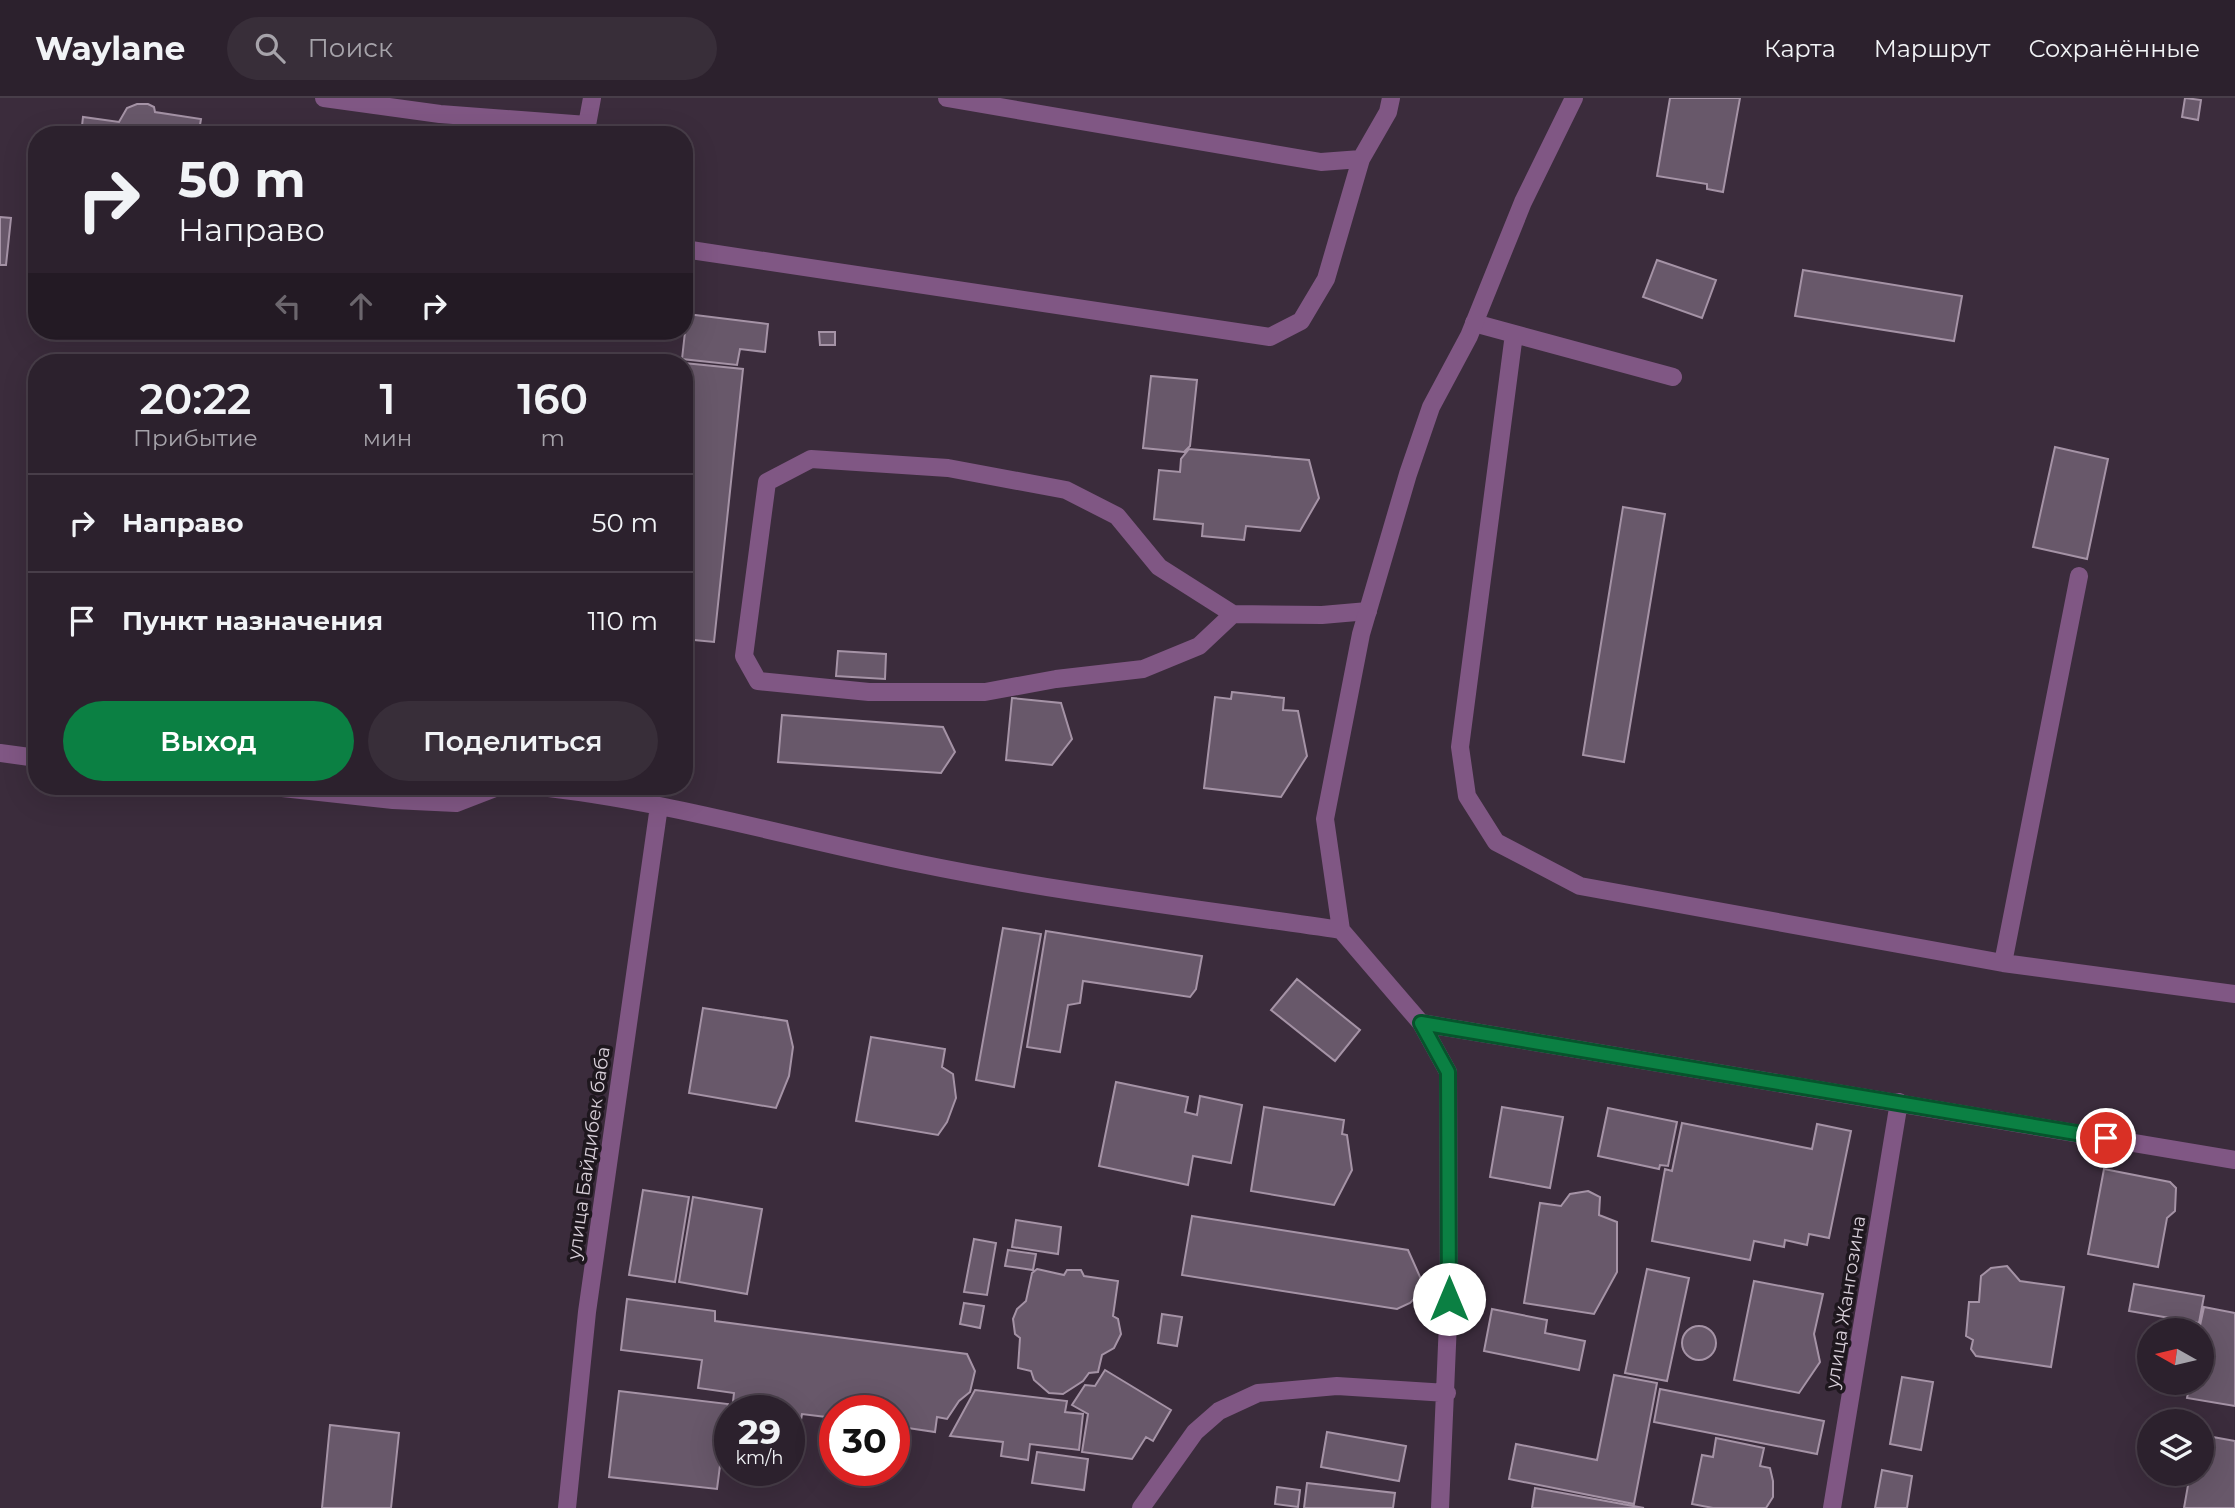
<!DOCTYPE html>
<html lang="ru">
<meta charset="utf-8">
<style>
:root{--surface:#2c212d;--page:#382e39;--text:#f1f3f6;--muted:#a6a3aa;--line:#483e49;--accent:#0b8043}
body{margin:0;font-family:Montserrat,sans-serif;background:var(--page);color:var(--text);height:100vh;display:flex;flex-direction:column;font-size:26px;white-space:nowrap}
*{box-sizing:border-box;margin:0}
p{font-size:23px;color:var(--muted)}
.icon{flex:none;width:38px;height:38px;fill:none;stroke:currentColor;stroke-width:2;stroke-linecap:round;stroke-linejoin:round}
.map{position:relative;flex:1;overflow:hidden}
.side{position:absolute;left:28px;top:256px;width:665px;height:441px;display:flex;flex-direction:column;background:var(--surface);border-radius:28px;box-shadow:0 7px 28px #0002,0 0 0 2px var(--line)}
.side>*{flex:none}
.hud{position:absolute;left:28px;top:28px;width:665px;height:214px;border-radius:28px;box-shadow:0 7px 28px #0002,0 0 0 2px var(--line);background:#2c212d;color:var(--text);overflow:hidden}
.needle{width:46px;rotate:278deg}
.controls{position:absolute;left:2137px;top:1220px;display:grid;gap:14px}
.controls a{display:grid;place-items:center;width:77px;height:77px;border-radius:50%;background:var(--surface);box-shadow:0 7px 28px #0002,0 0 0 2px var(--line);font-size:35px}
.speed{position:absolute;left:714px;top:1297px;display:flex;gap:14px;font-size:35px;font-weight:700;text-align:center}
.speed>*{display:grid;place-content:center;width:91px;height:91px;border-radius:50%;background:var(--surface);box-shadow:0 7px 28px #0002,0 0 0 2px var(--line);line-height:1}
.speed small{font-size:18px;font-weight:400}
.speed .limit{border:10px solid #d22;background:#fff;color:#111}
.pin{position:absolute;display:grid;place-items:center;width:60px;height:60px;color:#fff;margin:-30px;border:4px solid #fff;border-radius:50%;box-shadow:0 2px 7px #0007}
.me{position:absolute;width:77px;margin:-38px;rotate:0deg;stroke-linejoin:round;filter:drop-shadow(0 0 5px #0008)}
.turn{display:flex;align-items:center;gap:24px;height:147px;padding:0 35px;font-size:32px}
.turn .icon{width:91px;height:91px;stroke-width:2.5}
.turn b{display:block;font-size:49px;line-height:60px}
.lanes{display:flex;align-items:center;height:66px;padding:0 35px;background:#0003;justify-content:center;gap:35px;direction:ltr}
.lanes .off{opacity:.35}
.eta{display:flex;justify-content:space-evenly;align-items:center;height:119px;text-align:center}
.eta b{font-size:42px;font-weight:600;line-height:49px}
.button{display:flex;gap:14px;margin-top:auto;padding:14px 35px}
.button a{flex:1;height:80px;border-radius:42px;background:var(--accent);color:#fff;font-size:28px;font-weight:600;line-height:80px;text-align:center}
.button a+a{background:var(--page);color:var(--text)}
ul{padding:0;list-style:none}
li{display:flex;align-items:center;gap:21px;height:98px;padding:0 35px;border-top:2px solid var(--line)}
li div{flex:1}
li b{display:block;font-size:26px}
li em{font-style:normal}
header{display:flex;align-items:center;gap:42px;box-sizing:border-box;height:98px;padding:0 35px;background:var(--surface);border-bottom:2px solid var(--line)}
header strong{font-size:33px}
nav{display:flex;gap:38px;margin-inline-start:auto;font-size:24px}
.search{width:490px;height:63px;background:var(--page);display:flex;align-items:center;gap:18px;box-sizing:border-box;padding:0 24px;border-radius:38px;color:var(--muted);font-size:26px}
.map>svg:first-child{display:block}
.building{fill:#68586a;stroke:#a593a6;stroke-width:2}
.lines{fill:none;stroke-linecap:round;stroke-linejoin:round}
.service{stroke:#805784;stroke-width:18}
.minor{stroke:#805784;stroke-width:18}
.route-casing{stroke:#07532c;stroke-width:18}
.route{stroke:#0b8043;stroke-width:12}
.labels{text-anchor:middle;stroke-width:7;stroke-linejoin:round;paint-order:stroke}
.street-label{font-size:19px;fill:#d8cfd9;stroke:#1e171e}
</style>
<header>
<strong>Waylane</strong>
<div class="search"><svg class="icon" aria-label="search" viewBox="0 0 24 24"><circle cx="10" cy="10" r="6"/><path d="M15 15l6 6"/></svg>Поиск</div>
<nav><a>Карта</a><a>Маршрут</a><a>Сохранённые</a></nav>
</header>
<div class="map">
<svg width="2235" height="1410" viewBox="0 0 2235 1410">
<rect width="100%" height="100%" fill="#3b2c3c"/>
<path class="building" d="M1670,0h70l-17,94 -16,-3v-5l-50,-8z
M2185,0l16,2 -3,20 -16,-3z
M137,6h11l6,3 1,5 46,7 -1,6 21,3 -1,7h-139l2,-18 36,5 8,-14z
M0,119l11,1 -5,47h-6z
M1657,162l59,20 -14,38 -59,-21z
M1803,172l159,26 -8,45 -159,-25z
M687,216l81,10 -3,28 -25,-3 -3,16 -55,-6z
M819,234h16v13h-15z
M684,265l59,6 -29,273 -30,-3z
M1151,278l46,4 -7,66 -6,6 -41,-4z
M2055,349l53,12 -21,100 -54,-12z
M1189,351l120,11 10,38 -19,33 -54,-5 -2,14 -42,-4 1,-12 -49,-5 5,-49 21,2 1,-13z
M1623,409l42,7 -41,248 -41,-7z
M838,553l48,3 -1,25 -49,-3z
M1232,594l52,6 -1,12 15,1 9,45 -26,41 -77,-9 11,-91 16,2z
M1012,600l49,5 11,36 -20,26 -46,-5z
M782,617l161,12 12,25 -14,21 -163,-11z
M1003,830l38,6 -27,153 -38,-7z
M1046,833l156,25 -6,33 -6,8 -107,-16 -3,22 -12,2 -8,47 -33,-5z
M1297,881l63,51 -25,31 -64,-51z
M703,910l84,13 6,26 -4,29 -13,32 -87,-15z
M871,939l74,12 -3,18 11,7 3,24 -9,24 -9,13 -82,-14z
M1116,984l72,15 -3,15 12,3 3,-19 42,9 -11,58 -38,-7 -5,29 -89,-19z
M1264,1009l80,13 -2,14 5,1 5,35 -18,35 -83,-14z
M1502,1009l61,10 -13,71 -60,-11z
M1608,1010l69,14 -9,44 -8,-1 -1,4 -61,-13z
M1682,1025l130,26 5,-25 34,7 -22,107 -20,-4 -2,11 -22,-5 -1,7 -30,-6 -4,19 -98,-19 13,-72 7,2z
M2104,1071l66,13 6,6 -1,23 -8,7 -9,49 -70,-13z
M643,1092l46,7 -14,85 -46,-7z
M1588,1093l12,6 -1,18 18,7v50l-23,42 -70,-11 16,-100 21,3 9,-12z
M693,1099l69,12 -15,85 -68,-12z
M1192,1118l216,34 13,29 -3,16 -8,8 -13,6 -215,-34z
M1016,1122l45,7 -3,27 -46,-7z
M974,1141l22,4 -9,52 -23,-3z
M1008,1152l28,4 -3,16 -28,-4z
M2007,1168l13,15 44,6 -13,80 -75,-11 -5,-7 2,-9 -7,-4 3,-34h10l2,-26 10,-8z
M1037,1171l27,6 3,-5h14l3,6 34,5 -5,35 5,3 3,15 -7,14 -12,7 -4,17 -9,1 -6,8 -20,13 -14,-1 -15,-13 -3,-9 -13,-3 2,-30 -5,-4 -2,-15 4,-10 9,-8 6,-28z
M1647,1171l42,9 -22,103 -42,-8z
M1754,1183l69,13 -9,40 6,28 -21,31 -65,-13z
M2134,1186l70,12 -5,27 -70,-12z
M627,1201l88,12v10l252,33 8,17 -5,21 -11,9 -12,18 -10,-2 -2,15 -41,-6v-16h-59v8l-33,-4 -2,12 -11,-1v-15h-57l2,-17 -36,-5 4,-28 -81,-10z
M964,1205l20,3 -4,22 -20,-4z
M2204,1209l31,6v93l-48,-8 3,-16h12v-52h-3z
M1492,1211l55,11 -2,13 40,8 -6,29 -95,-19z
M1162,1216l20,3 -5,29 -19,-3z
M1682 1245a17 17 0 1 1 34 0a17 17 0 1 1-34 0Z
M1105,1272l66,40 -18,31 -7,-4 -14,22 -50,-7 6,-38 -16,-9 13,-20 10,1z
M1614,1277l43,8 -23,121 -125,-25 7,-35 81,16z
M1902,1279l31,5 -12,68 -31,-6z
M1660,1291l164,32 -7,33 -163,-32z
M975,1292l92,11 -2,11 18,2 -4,36 -49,-6 -2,16 -27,-4 2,-14 -53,-6z
M619,1293l109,13 -11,85 -108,-12z
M330,1327l69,8 -8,75h-69z
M1327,1334l79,14 -7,35 -78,-14z
M2202,1337l33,6v67h-51l6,-34h12z
M1716,1340l48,10 -4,18 10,2 3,13v16l-7,11h-53l-21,-4 10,-49 11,2z
M1037,1354l51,7 -4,31 -52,-7z
M1882,1372l30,6 -5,32h-32z
M1307,1385l88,10 -2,15h-89z
M1277,1389l23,3 -2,17 -23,-3z
M1535,1390l109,20h-112z"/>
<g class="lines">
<path class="service" d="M1474,225l199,54
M1514,236l-54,413 7,49 29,46 84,44 423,77 232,31
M1233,516l-34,32 -56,23 -87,10 -71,13h-116l-111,-11 -14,-25 23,-174 44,-23 137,9 118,22 51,26 42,51 74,47 89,1 46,-4
M2003,865l76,-387"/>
<path class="minor" d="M324,0l116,16 147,11 5,-27
M947,0l374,64 40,-3 27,-47 3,-14
M684,151l586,88 31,-16 25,-42 35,-120
M0,655l37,5
M264,688l129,14 63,3 44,-17
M530,688c131,13 257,51 386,77 140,29 283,46 425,67
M1341,832l-16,-111 36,-185 47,-160 23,-67 38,-71 54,-134 51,-104
M1341,832l80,93 27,49 1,227 -9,209
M1421,925l814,137
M567,1410l20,-196 72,-506
M1141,1410l54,-76 24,-21 39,-18 79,-7 110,7
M1832,1410l67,-406"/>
</g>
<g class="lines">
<defs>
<path id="route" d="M1449,1201l-1,-227 -27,-49 685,115"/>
</defs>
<use href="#route" class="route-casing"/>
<use href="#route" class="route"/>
</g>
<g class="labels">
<g class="street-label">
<text transform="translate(588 1055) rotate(-82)" y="7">улица Байдибек баба</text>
<text transform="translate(1845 1204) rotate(-81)" y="7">улица Жангозина</text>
</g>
</g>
</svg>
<div class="controls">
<a><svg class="needle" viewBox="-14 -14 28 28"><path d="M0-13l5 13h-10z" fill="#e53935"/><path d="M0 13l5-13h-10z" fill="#a6a3aa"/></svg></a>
<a><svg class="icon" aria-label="layers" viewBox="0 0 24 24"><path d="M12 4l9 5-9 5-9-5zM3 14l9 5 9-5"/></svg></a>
</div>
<div class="speed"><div>29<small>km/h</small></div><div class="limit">30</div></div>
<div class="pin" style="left:2106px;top:1040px;background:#d93025"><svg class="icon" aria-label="arrive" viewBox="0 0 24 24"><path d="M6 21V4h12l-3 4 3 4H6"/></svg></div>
<svg class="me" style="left:1449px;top:1201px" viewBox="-20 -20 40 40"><circle r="19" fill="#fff"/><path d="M0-13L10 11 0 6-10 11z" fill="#0b8043"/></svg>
<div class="hud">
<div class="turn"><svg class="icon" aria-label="right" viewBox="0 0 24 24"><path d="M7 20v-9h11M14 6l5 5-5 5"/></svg><div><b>50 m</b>Направо</div></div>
<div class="lanes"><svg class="icon off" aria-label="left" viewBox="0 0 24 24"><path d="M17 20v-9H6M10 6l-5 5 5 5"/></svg><svg class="icon off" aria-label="ahead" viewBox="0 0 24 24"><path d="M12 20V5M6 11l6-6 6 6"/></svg><svg class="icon" aria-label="right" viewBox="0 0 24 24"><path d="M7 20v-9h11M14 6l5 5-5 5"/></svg></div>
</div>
<section class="side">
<div class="eta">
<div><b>20:22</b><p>Прибытие</p></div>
<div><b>1</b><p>мин</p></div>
<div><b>160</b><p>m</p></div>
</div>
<ul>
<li><svg class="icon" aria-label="right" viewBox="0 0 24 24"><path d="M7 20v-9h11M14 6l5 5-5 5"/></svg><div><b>Направо</b></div><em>50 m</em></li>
<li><svg class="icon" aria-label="arrive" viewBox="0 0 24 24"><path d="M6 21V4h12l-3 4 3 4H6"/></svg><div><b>Пункт назначения</b></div><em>110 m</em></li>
</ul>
<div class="button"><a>Выход</a><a>Поделиться</a></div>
</section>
</div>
